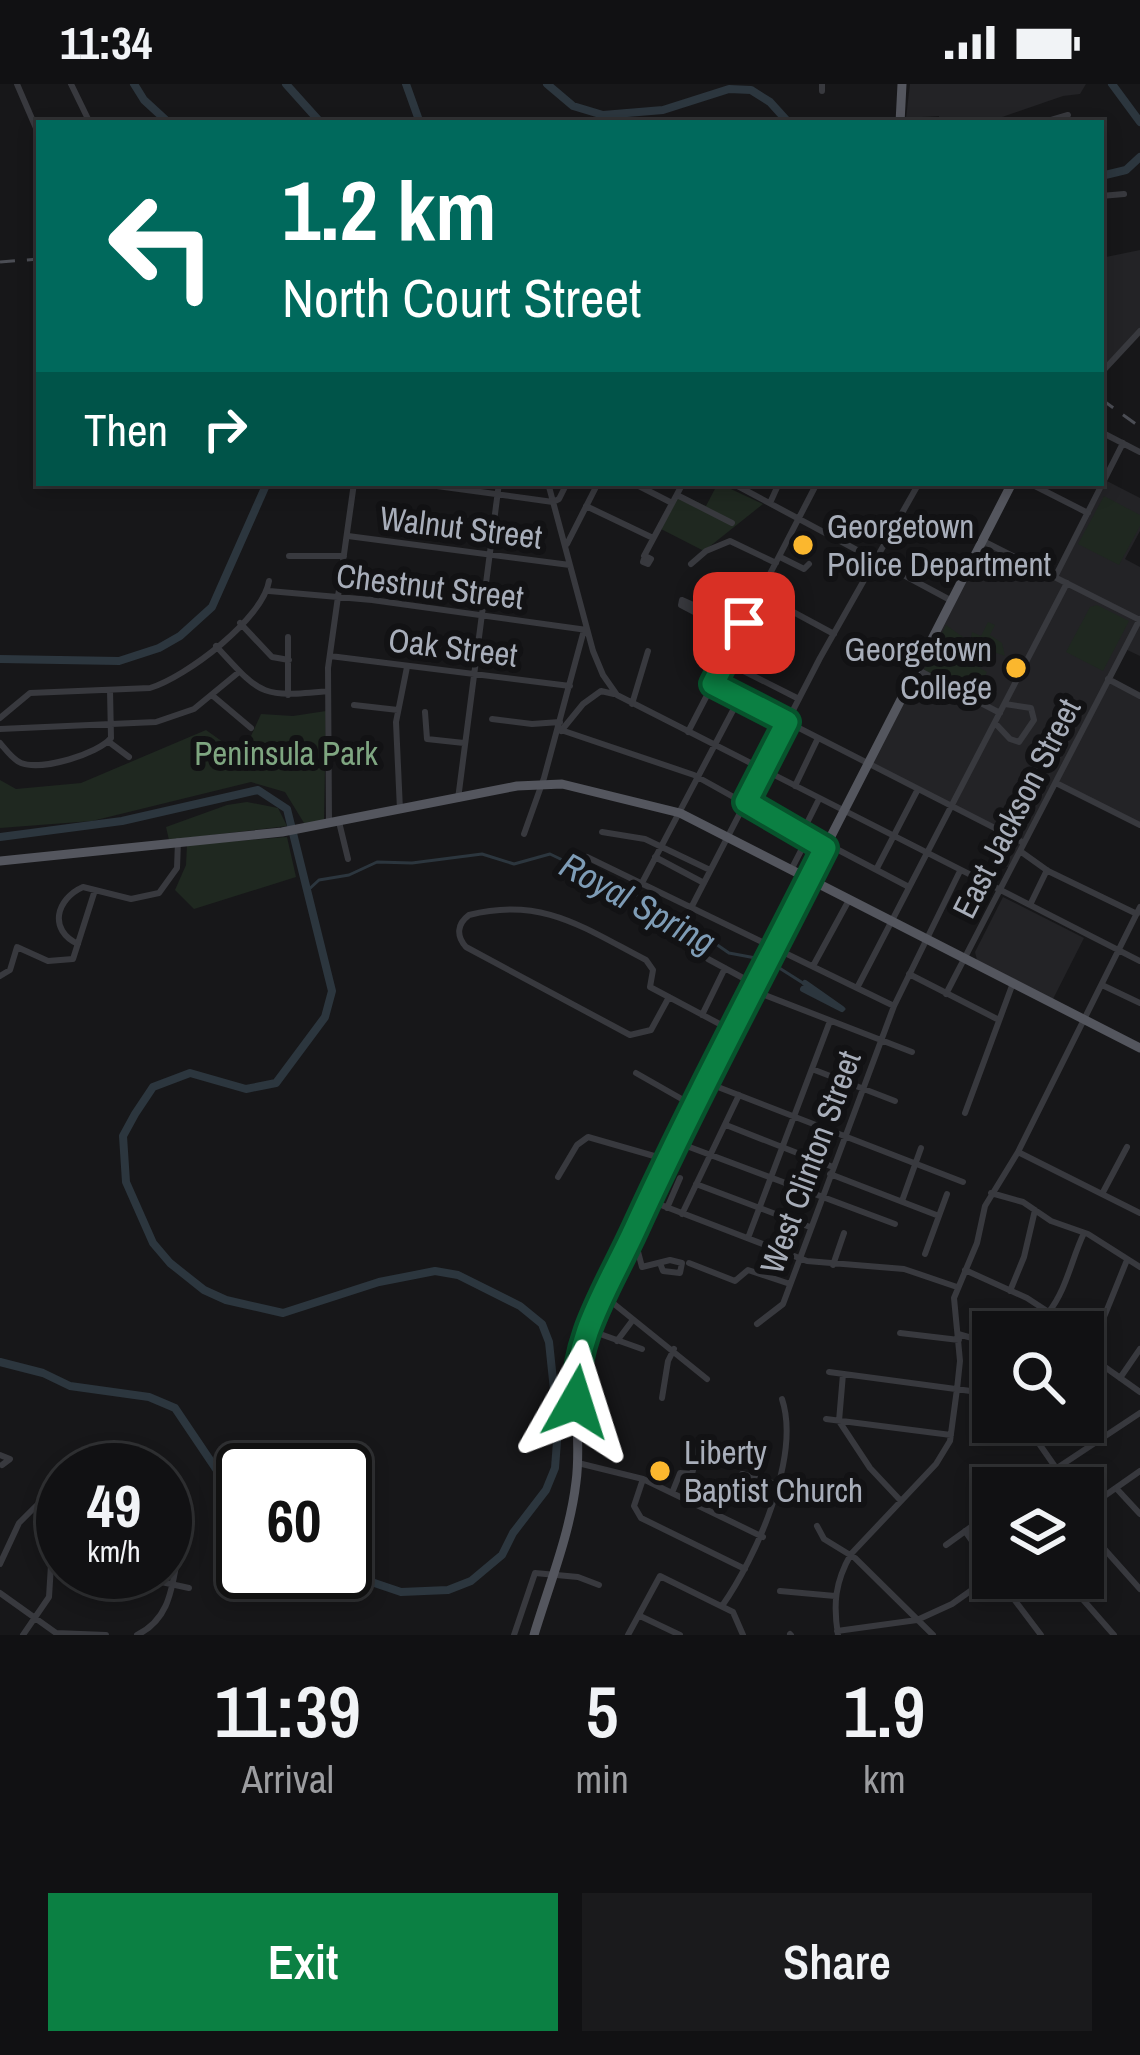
<!DOCTYPE html>
<style>
:root{--surface:#111113;--page:#1a1a1c;--text:#f1f3f6;--muted:#9c9da0;--line:#303133;--accent:#0b8043}
body{margin:0;font-family:"Archivo Narrow",sans-serif;background:var(--page);color:var(--text);height:100vh;display:flex;flex-direction:column;font-size:45px;white-space:nowrap}
*{box-sizing:border-box;margin:0}
p{font-size:39px;color:var(--muted)}
.icon{flex:none;width:66px;height:66px;fill:none;stroke:currentColor;stroke-width:2;stroke-linecap:round;stroke-linejoin:round}
.map{position:relative;height:1551px;overflow:hidden}
.sheet{display:flex;flex-direction:column;background:var(--surface);flex:1}
.sheet>*{flex:none}
.guide{position:absolute;left:36px;top:36px;width:1068px;height:366px;border-radius:0px;box-shadow:0 6px 18px #0003,0 0 0 3px var(--line);background:#00695c;color:#fff;overflow:hidden}
.controls{position:absolute;left:972px;top:1227px;display:grid;gap:24px}
.controls a{display:grid;place-items:center;width:132px;height:132px;border-radius:0px;background:var(--surface);box-shadow:0 6px 18px #0003,0 0 0 3px var(--line);font-size:60px}
.speed{position:absolute;left:36px;top:1359px;display:flex;gap:24px;font-size:60px;font-weight:700;text-align:center}
.speed>*{display:grid;place-content:center;width:156px;height:156px;border-radius:50%;background:var(--surface);box-shadow:0 6px 18px #0003,0 0 0 3px var(--line);line-height:1}
.speed small{font-size:30px;font-weight:400}
.speed .limit{border:6px solid #111;border-radius:18px;background:#fff;color:#111}
.pin{position:absolute;display:grid;place-items:center;width:102px;height:102px;color:#fff;margin:-51px;border-radius:24px;box-shadow:0 6px 18px #0006}
.me{position:absolute;width:132px;margin:-66px;rotate:6deg;stroke-linejoin:round;filter:drop-shadow(0 0 9px #0008)}
.turn{display:flex;align-items:center;gap:42px;height:252px;padding:0 48px;font-size:54px}
.turn .icon{width:156px;height:156px;stroke-width:2.5}
.turn b{display:block;font-size:84px;line-height:102px}
.then{display:flex;align-items:center;height:114px;padding:0 48px;background:#0003;gap:24px;font-size:45px}
.eta{display:flex;justify-content:space-evenly;align-items:center;height:204px;text-align:center}
.eta b{font-size:72px;font-weight:600;line-height:84px}
.button{display:flex;gap:24px;margin-top:auto;padding:24px 48px}
.button a{flex:1;height:138px;border-radius:0px;background:var(--accent);color:#fff;font-size:48px;font-weight:600;line-height:138px;text-align:center}
.button a+a{background:var(--page);color:var(--text)}
.status{display:flex;justify-content:space-between;align-items:center;height:84px;padding:0 60px;background:var(--surface);direction:ltr}
.status svg{height:33px;fill:currentColor}
.map>svg:first-child{display:block}
.built{fill:#232326}
.green{fill:#1f2820}
.lines{fill:none;stroke-linecap:round;stroke-linejoin:round}
.stream{stroke:#2c363e;stroke-width:3}
.canal{stroke:#2c363e;stroke-width:6}
.river{stroke:#2c363e;stroke-width:8}
.minor{stroke:#38393e;stroke-width:6}
.major{stroke:#54565e;stroke-width:9}
.rail{stroke:#4b4d54;stroke-width:3;stroke-dasharray:15 12;stroke-linecap:butt}
.route-casing{stroke:#07532c;stroke-width:30}
.route{stroke:#0b8043;stroke-width:21}
.poi-dot{fill:#fbb72e;stroke:#121214;stroke-width:4.5}
.labels{text-anchor:middle;stroke-width:12;stroke-linejoin:round;paint-order:stroke}
.poi-label{font-size:33px;fill:#a8aeba;stroke:#121214;text-anchor:start}
.street-label{font-size:33px;fill:#a8aeba;stroke:#121214}
.park-label{font-size:33px;fill:#7fa681;stroke:#121214}
.water-label{font-size:36px;font-style:italic;fill:#7e9cb6;stroke:#121214}
</style>
<div class="status"><b>11:34</b><svg viewBox="0 0 49 12"><path d="M0 12V9h3v3zM5 12V6h3v6zM10 12V3h3v9zM15 12V0h3v12zM26 1h20v11H26zM47 4h2v5h-2z"/></svg></div>
<div class="map">
<svg width="1140" height="1551" viewBox="0 0 1140 1551">
<rect width="100%" height="100%" fill="#171719"/>
<path class="built" d="M910,0h176l-6,10 -17,2 -78,27h-46v-7l-33,2z
M1140,166v78l-39,41v-111z
M1107,397l33,17v33l-15,28 15,8v89l-17,-8 -16,31 33,18v127l-86,-44 -45,88 -19,-10 7,-12 -6,-4 8,-13 -128,-65 113,-221 72,36z
M1003,813l81,41 -31,61 -76,-39 -2,-8z"/>
<path class="green" d="M718,399l45,21 -59,47 -43,-22 19,-35 26,12z
M1104,412l36,19v11l-21,39 -41,-21z
M1097,521l32,16 -26,50 -37,-19 24,-45z
M988,538l7,3 -5,10 12,8 3,13 -17,-6 -8,18 7,4 -13,25 -50,-27 22,-45 24,17 2,-10 9,4z
M326,627l-2,110 -20,2 -19,-31 -34,-10 -159,39 -92,7v-48l16,9 65,-6 125,-53 31,22 14,-16 10,-22 32,2z
M247,718l31,6 9,18 -118,14 -3,-13 61,-22z
M287,753l9,40 -102,32 -19,-19 11,-25 1,-20z"/>
<g class="lines">
<path class="stream" d="M306,808l13,-12 30,-5 28,-13 35,1 70,-9 32,10 36,-10 115,55 64,44 32,6
M773,880l71,45"/>
<path class="canal" d="M803,905l39,20 -37,-26"/>
<path class="river" d="M134,0l10,16 25,23
M286,0l35,39
M406,0l14,39
M547,0l26,22 30,9 60,-5 66,-21 22,1 19,12 19,21
M1112,0l28,38
M1101,92l25,-6 14,-13
M0,575l119,2 40,-13 21,-12 32,-29 55,-124
M0,753l122,-16 136,-31 29,19 45,182 -7,26 -49,66 -30,6 -56,-16 -37,14 -18,27 -12,22 3,46 27,61 17,20 34,27 22,10 57,13 96,-31 56,-11 23,4 62,31 22,18 7,18 9,86 -3,40 -9,22 -33,43 -11,22 -31,26 -23,9 -47,2 -59,-20
M0,1278l43,11 27,13 79,11 26,11 68,101"/>
<path class="minor" d="M17,0l22,51
M71,0l19,39
M822,7v-7
M1041,39l27,-8
M1101,112l23,-2
M1101,289l39,-42
M1101,348l39,20
M415,399l138,19 6,-3 8,-16
M548,399l45,168 10,24 14,20 523,266
M633,399l39,20
M732,399l220,118
M1029,399l59,30
M677,411l55,28
M770,419l9,-20
M586,422l67,32
M348,452l222,29
M983,457l157,79
M567,460l31,-61
M289,472h55
M644,472l39,-73
M645,472l6,3 -3,5 -5,-2z
M780,473l24,12 5,-5
M691,480l15,-13 24,-10 46,22
M1055,493l68,-134
M269,507l103,9 215,30
M760,510l74,40
M682,516l27,12 -9,3 -19,-10z
M709,528l9,-2 26,13
M240,539l32,34 17,3
M288,553v58
M216,562c45,49 44,52 112,45
M330,572l240,30
M724,577l75,38
M918,586l82,43
M1108,595l32,17
M713,600l311,159
M213,612l38,32
M632,620l16,-53
M354,621l44,5
M425,628l2,27 37,4
M0,634l30,-25 120,-5c36,-11 113,-69 119,-107
M492,635l40,5 28,-2
M995,639l15,16 9,3 15,-22 -3,-12 -26,-4
M0,645l156,-7 38,-13 45,-37
M561,646l133,45 131,73
M561,647l22,-27 18,-13 13,3
M688,648l129,-249
M109,658l20,15
M0,659c6,7 13,17 21,20 21,8 77,-9 90,-25l-1,-48
M1056,699l84,42
M795,702l23,-48
M458,715l41,-316
M400,726l-4,-88 11,-55
M329,737l-1,-153 26,-185
M339,738l9,37
M602,748l43,7 65,31
M802,749l17,-34
M524,750l20,-56 40,-148
M827,760l82,43
M1020,767l28,20 89,43
M587,773l307,149
M655,773l49,26
M877,784l41,-79
M791,786l16,-31
M643,797l96,-182
M1030,821l17,-35
M692,822l128,-248 99,-175
M78,860c-30,-14 -22,-45 5,-57l48,12 28,-6 18,-25 1,-27
M708,875l48,26
M813,882l36,-66
M909,890l90,46
M0,892l10,-6 7,-23 31,14 25,-2 22,-69
M1102,901l38,18
M857,904l210,-405
M754,907l158,61
M946,910l194,-375
M669,913l-18,33 -21,5 -164,-88c-10,-11 -9,-23 3,-32 73,-19 115,13 177,45l7,10 -3,17 81,43
M702,931l23,-47
M812,985l83,32
M636,989l58,33
M705,998l258,100
M965,1029l48,-130
M726,1041l107,42
M676,1058l219,82
M1018,1068l122,61
M830,1090l109,42
M558,1093l19,-32 11,-8 80,23
M696,1100l114,43
M991,1109l32,9 28,19 37,13 52,33
M1102,1110l25,-47
M648,1116l159,61 97,8 53,18
M902,1117l19,-53
M667,1124l13,-30
M682,1130l57,-119
M748,1154l82,-217
M629,1158l7,2 6,23 28,-7 12,3 -2,10 -17,-2 -3,-8
M925,1170l22,-60
M689,1179l46,18 13,-11 42,14
M833,1181l11,-32
M965,1186l62,28 52,34
M1010,1207l14,-34 11,-47
M603,1211l104,84
M1048,1229c19,-24 23,-53 36,-80
M757,1240l26,-20 111,-298 66,-135
M900,1249l59,7
M600,1250l42,15
M958,1250l35,10
M1083,1252l19,29 38,27
M617,1257l15,-20
M1083,1285l44,-109
M829,1288l164,22
M843,1290l-4,47 31,47 31,33
M1120,1294l20,-29
M662,1314l6,-37 6,-12
M1083,1328l18,25
M826,1335l125,16
M1024,1338l32,46
M0,1371l10,4 -8,6
M578,1379l65,16 120,58
M742,1390l34,10
M643,1395l-9,27 7,12 104,51
M1027,1404l113,-75
M1116,1404l24,26
M672,1409l8,-20 12,1 7,-28
M1083,1427l57,-40
M1083,1441l57,64
M817,1442l7,13 31,19 78,77
M965,1447l28,40
M946,1461l47,-34
M0,1480l19,-41 34,-34 10,6
M95,1488l-2,8 5,7 25,4 34,-10 32,7
M998,1494l43,57
M1064,1494l50,57
M780,1507l55,5
M0,1509l56,40 50,2
M722,1522c34,-48 79,-150 60,-207
M640,1532l40,19
M837,1547l80,-11 35,-16 41,-29
M790,1550l1,1
M23,1551l26,-38 2,-32 12,-29
M137,1551c29,-14 34,-40 39,-69l-11,-15
M514,1551l21,-62 43,4 21,8
M628,1551l32,-59 73,36 10,23
M838,1551c-5,-31 -3,-53 13,-81l85,-90 14,-23 7,-52 3,-28 -6,-63 23,-55 8,-37 33,-54 122,-245"/>
<path class="major" d="M900,39l2,-39
M0,777l282,-29 235,-46 45,-2 118,29 460,235
M534,1551c15,-50 36,-101 42,-153 7,-50 -9,-100 10,-148l119,-252 307,-599"/>
<path class="rail" d="M0,178l39,-3
M1101,315l39,28"/>
</g>
<g class="lines">
<defs>
<path id="route" d="M576,1318c-3,-64 33,-116 59,-173 59,-129 126,-254 190,-381l-79,-46 41,-80 -74,-38 31,-61"/>
</defs>
<use href="#route" class="route-casing"/>
<use href="#route" class="route"/>
</g>
<g class="poi-dot">
<circle cx="803" cy="461" r="12"/>
<circle cx="1016" cy="584" r="12"/>
<circle cx="660" cy="1387" r="12"/>
</g>
<g class="labels">
<g class="poi-label">
<text x="827" y="454">Georgetown<tspan x="827" dy="38">Police Department</tspan></text>
<text x="992" y="577" text-anchor="end">Georgetown<tspan x="992" dy="38">College</tspan></text>
<text x="684" y="1380">Liberty<tspan x="684" dy="38">Baptist Church</tspan></text>
</g>
<g class="street-label">
<text transform="translate(461 443) rotate(7)" y="12">Walnut Street</text>
<text transform="translate(430 502) rotate(7)" y="12">Chestnut Street</text>
<text transform="translate(453 563) rotate(7)" y="12">Oak Street</text>
<text transform="translate(1016 724) rotate(-63)" y="12">East Jackson Street</text>
<text transform="translate(810 1078) rotate(-70)" y="12">West Clinton Street</text>
</g>
<g class="park-label">
<text x="286" y="681">Peninsula Park</text>
</g>
<g class="water-label">
<text transform="translate(638 819) rotate(29)" y="13">Royal Spring</text>
</g>
</g>
</svg>
<div class="controls">
<a><svg class="icon" aria-label="search" viewBox="0 0 24 24"><circle cx="10" cy="10" r="6"/><path d="M15 15l6 6"/></svg></a>
<a><svg class="icon" aria-label="layers" viewBox="0 0 24 24"><path d="M12 4l9 5-9 5-9-5zM3 14l9 5 9-5"/></svg></a>
</div>
<div class="speed"><div>49<small>km/h</small></div><div class="limit">60</div></div>
<div class="pin" style="left:744px;top:539px;background:#d93025"><svg class="icon" aria-label="arrive" viewBox="0 0 24 24"><path d="M6 21V4h12l-3 4 3 4H6"/></svg></div>
<svg class="me" style="left:576px;top:1318px" viewBox="-20 -20 40 40"><path d="M0-17L14 15 0 8-14 15z" fill="#0b8043" stroke="#fff" stroke-width="4"/></svg>
<div class="guide">
<div class="turn"><svg class="icon" aria-label="left" viewBox="0 0 24 24"><path d="M17 20v-9H6M10 6l-5 5 5 5"/></svg><div><b>1.2 km</b>North Court Street</div></div>
<div class="then">Then<svg class="icon" aria-label="right" viewBox="0 0 24 24"><path d="M7 20v-9h11M14 6l5 5-5 5"/></svg></div>
</div>
</div>
<section class="sheet">
<div class="eta">
<div><b>11:39</b><p>Arrival</p></div>
<div><b>5</b><p>min</p></div>
<div><b>1.9</b><p>km</p></div>
</div>
<div class="button"><a>Exit</a><a>Share</a></div>
</section>
